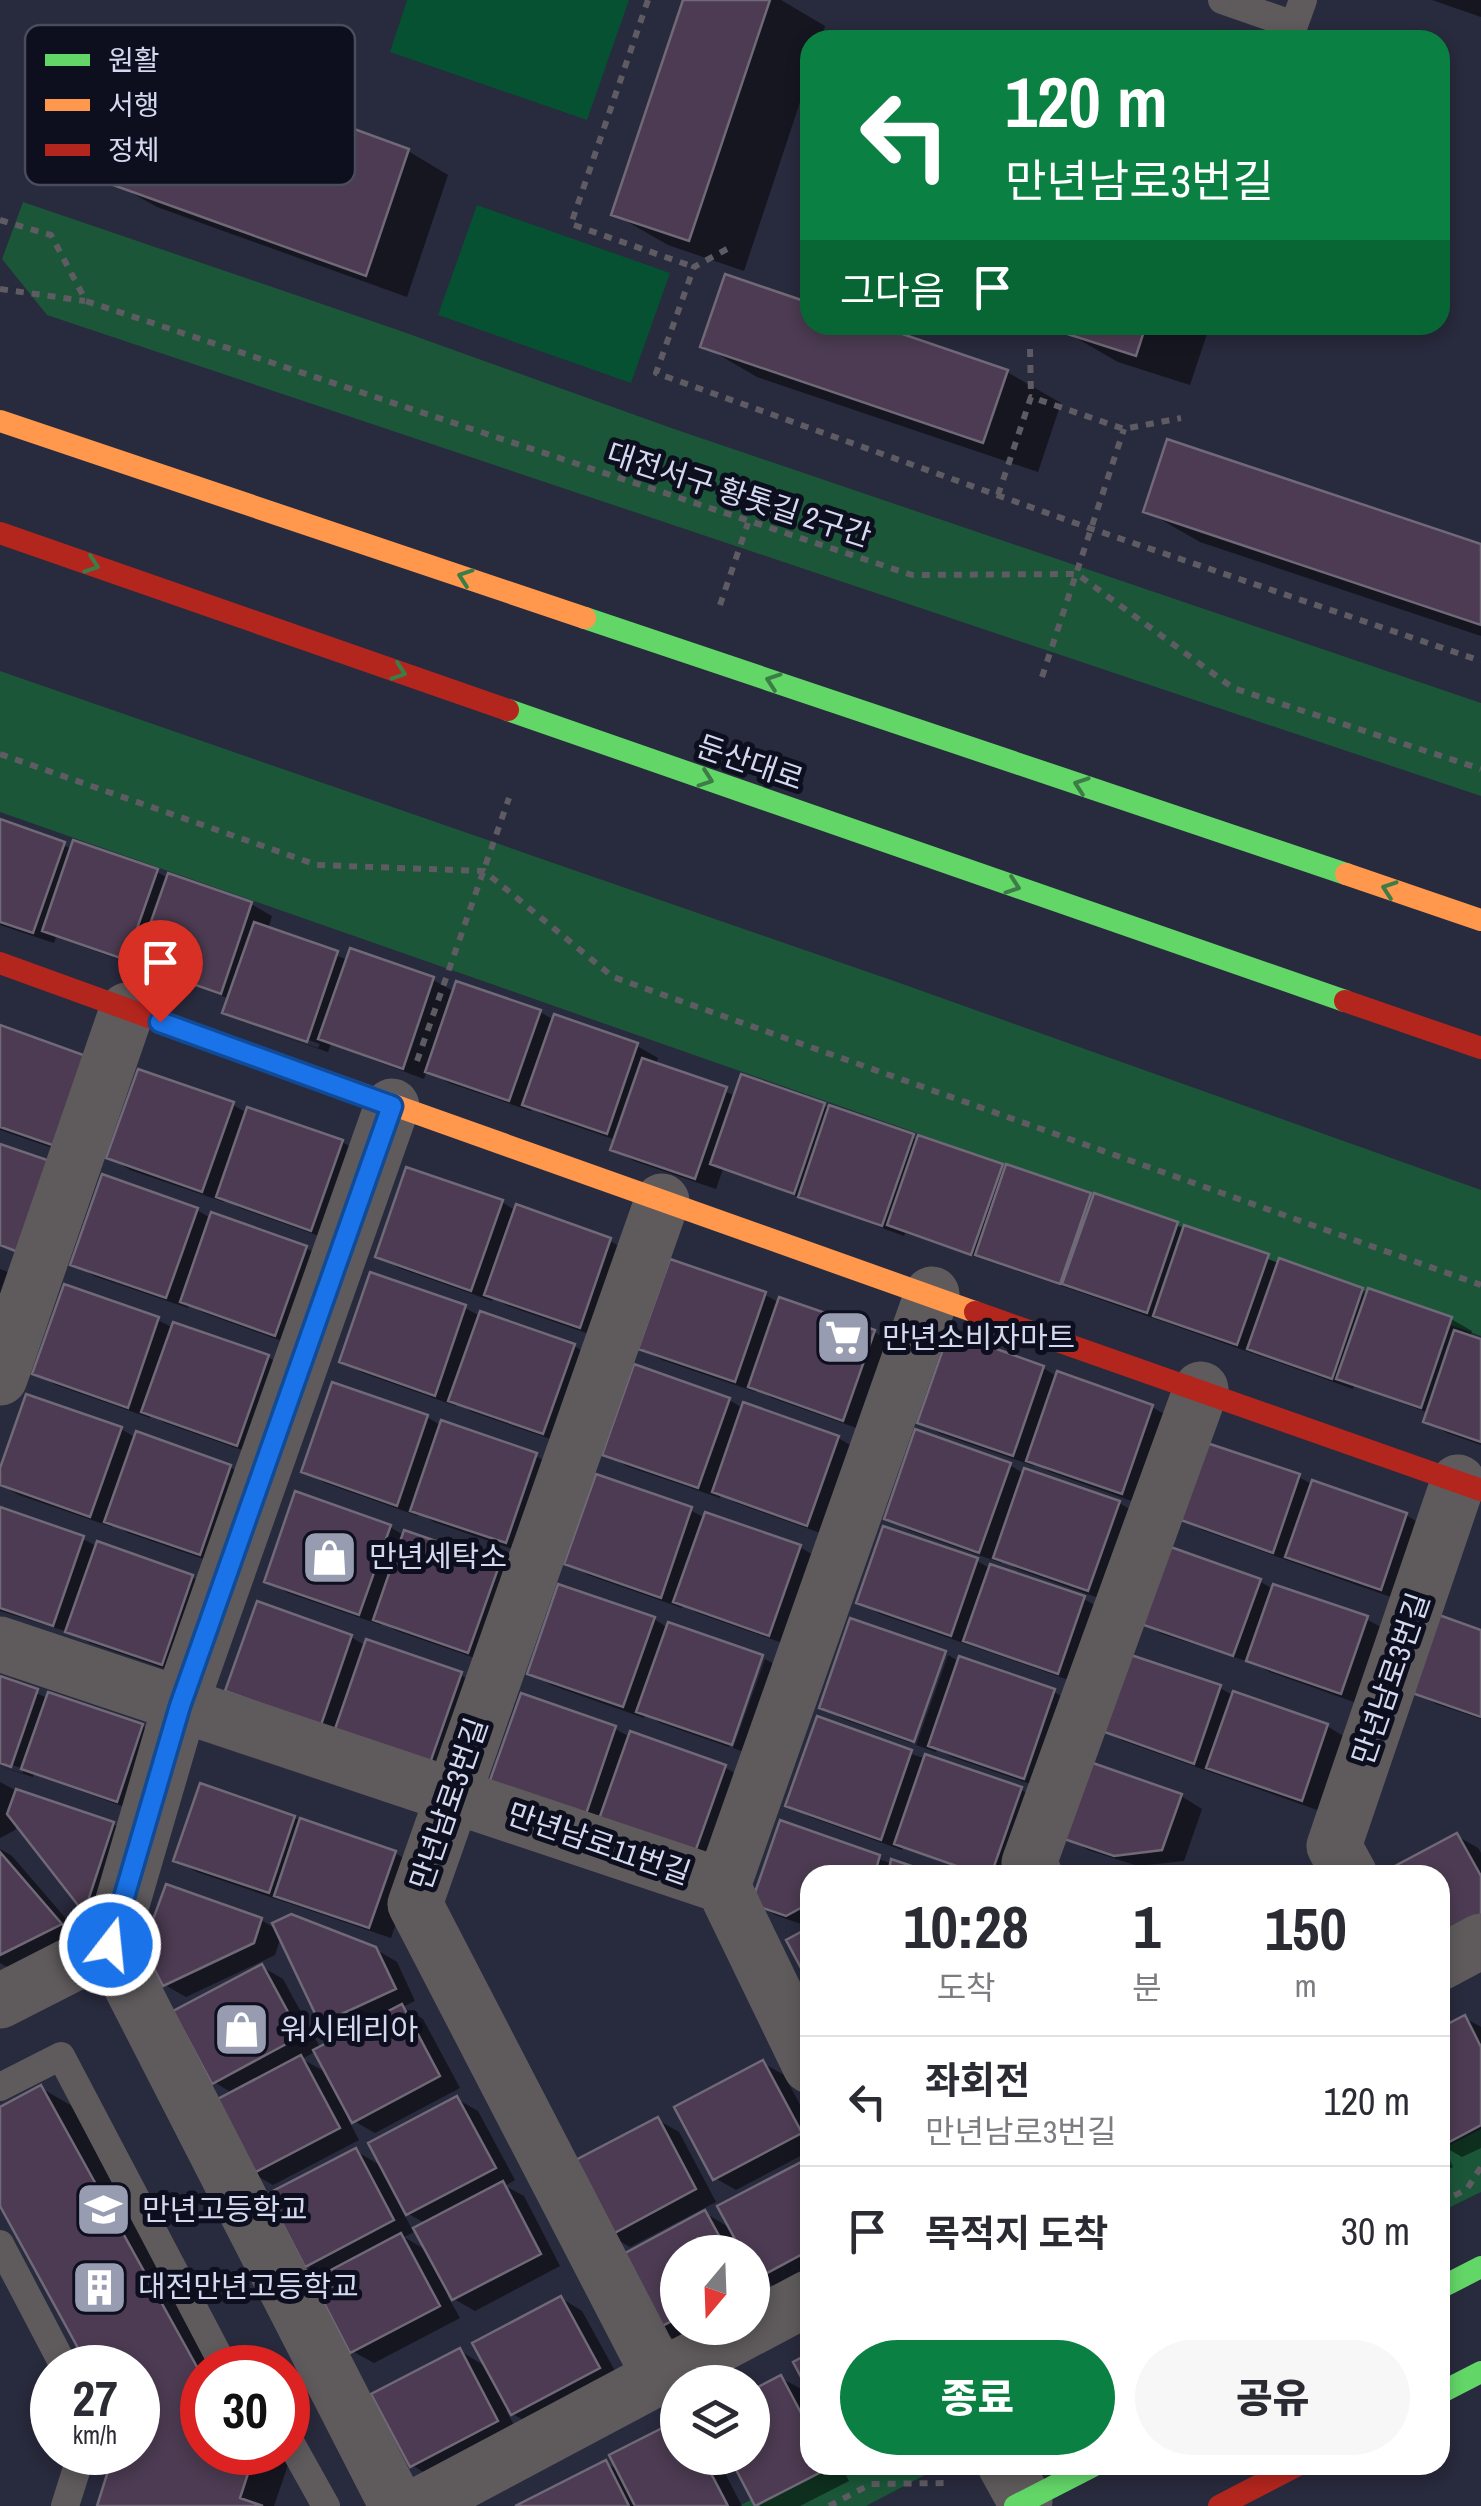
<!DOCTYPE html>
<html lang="ko">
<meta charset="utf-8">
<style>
:root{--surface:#fff;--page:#f7f7f7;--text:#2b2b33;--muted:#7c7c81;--line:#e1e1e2;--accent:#0b8043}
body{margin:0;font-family:"Archivo Narrow","Noto Sans KR",sans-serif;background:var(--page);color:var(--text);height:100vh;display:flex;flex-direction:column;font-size:38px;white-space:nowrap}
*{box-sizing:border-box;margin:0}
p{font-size:32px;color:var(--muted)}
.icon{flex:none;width:55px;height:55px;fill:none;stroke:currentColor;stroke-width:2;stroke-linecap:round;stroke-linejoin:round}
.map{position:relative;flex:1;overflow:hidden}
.side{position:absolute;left:800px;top:1865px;width:650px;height:610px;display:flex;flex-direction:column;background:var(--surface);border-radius:30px;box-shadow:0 5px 15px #0003}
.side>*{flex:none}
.hud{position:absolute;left:800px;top:30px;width:650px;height:305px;border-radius:30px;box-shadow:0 5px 15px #0003;background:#0b8043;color:#fff;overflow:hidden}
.needle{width:65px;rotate:199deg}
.buttons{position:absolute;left:660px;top:2235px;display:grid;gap:20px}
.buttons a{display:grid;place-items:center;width:110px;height:110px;border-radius:50%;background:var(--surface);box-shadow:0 5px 15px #0003;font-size:50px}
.speed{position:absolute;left:30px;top:2345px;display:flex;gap:20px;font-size:50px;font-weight:700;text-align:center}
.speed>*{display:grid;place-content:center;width:130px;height:130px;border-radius:50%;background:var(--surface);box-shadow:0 5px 15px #0003;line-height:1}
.speed small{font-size:25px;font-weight:400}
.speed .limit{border:15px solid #d22;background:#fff;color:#111}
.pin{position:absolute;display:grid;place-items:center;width:85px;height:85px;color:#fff;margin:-102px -42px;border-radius:50% 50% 50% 0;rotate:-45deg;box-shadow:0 0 10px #0007}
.pin .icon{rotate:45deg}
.me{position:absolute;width:110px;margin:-55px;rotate:16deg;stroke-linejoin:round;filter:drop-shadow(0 0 8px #0008)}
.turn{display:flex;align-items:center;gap:35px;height:210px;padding:0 40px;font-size:45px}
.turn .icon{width:130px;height:130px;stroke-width:2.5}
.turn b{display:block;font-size:70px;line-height:85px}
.then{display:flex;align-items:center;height:95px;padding:0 40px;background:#0003;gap:20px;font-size:38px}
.eta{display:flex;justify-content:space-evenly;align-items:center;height:170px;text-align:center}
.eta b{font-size:60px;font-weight:800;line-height:70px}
.cta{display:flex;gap:20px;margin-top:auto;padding:20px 40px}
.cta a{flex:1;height:115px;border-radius:60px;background:var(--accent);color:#fff;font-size:40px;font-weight:800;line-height:115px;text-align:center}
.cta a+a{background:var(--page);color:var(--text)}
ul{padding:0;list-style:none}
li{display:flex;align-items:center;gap:30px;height:130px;padding:0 40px;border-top:2px solid var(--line)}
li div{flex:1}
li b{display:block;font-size:38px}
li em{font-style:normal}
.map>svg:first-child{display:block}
.green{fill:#055132}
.forest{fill:#1b5639}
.shadow{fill:#0007;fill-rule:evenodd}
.building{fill:#4c3b52;stroke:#706977;stroke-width:2.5}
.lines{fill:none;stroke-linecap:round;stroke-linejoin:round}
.path{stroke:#5e5c62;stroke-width:6;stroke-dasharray:8 8;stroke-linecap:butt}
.lane{stroke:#5f5b5d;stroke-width:28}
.street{stroke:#5f5b5d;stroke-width:55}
.fast{stroke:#63d668;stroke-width:22}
.slow{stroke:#ff974d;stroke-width:22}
.jam{stroke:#b3261e;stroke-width:22}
.oneway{stroke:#3c7c47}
.route-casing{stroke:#114b97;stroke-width:25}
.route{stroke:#1a73e8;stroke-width:18}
.labels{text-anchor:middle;stroke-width:10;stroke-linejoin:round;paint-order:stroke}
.street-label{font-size:30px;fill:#d4d9f0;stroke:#0d0f1e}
.poi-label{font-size:30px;fill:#d4d9f0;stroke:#0d0f1e;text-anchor:start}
.key{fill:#0d0f1e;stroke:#494c5d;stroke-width:2.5}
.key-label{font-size:28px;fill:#d4d9f0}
</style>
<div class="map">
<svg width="1481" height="2506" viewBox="0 0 1481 2506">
<rect width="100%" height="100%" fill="#282a3d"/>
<path class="green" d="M407,0h222l-42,120 -197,-68z
M477,205l193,68 -39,110 -193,-68z"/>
<path class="forest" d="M23,202l375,128 279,100 804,273v93l-1434,-481 -45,-56z
M0,671l894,310 587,209v146l-567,-204 -914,-320z
M1481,2129v63l-41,20v-62z
M818,2465h126l-78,41h-127z"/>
<path class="shadow" d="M685,0h96l44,26 -4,14h-11v32l-66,199 -76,-26 -54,-31z
M1432,0h49v17z
M408,151l40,24 -41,122 -250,-90 -41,-23z
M810,305v20h58l139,47 54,31 -23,69 -281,-95 -53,-31z
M1065,325h145l-20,60 -72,-23 -54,-31z
M1146,511l335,36v89l-281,-94z
M0,822l73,27 84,23 11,6 1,-2 82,28 21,12 -4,13 80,31 85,20 22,12 85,20 14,8 1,-3 82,29 21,12 -2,7 80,31 6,-19 177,63 258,85 102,38 172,56 21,12 -2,7 11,4v103l-34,-12 -21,-12 3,-8 -75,-27 -1,3 -271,-96 -177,-60 -1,3 -181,-67 -7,20 -82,-28 -21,-12 3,-9 -70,-24 -14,-8 -1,3 -82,-28 -22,-13 -3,9 -93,-35 -3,8 -82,-28 72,24 2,-4 -75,-26v5l-20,-11 5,-13 -82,-31v2l-92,-33 -2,6 -54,-18z
M0,1028l76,128 -76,-26z
M233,1105l14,8 95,29 21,12 -30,87 -93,-33 -15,-9 -1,3 -94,-32 -21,-13z
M502,1202l14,9 1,-3 93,33 21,12 -30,85 -93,-32 -15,-8 -1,3 -93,-33 -21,-12z
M197,1210l15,9 94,29 21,12 -31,86 -92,-33 -15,-8 -1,3 -94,-32 -21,-13z
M672,1262l93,33 15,8 1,-3 93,32 21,12 -30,87 -93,-33 -15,-9 -1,3 -94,-32 -21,-12z
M0,1269l11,4 -11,97z
M372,1275l93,33 15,8 94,30 21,12 -30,86 -93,-32 -15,-9 -1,3 -93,-33 -21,-12z
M66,1287l92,33 15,8 95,29 21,13 -30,86 -94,-33 -14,-8 -1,3 -94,-33 -21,-12z
M950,1336l93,32 15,9 94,30 21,12 -30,86 -93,-33 -15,-9 -1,3 -93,-32 -21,-12z
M28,1397l93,32 15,9 94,29 21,12 -30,86 -93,-32 -15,-9 -1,3 -93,-32 -19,-11v-9z
M729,1400l15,9 94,29 21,12 -30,86 -93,-33 -15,-8 -1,3 -94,-32 -21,-13z
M427,1417l15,9 1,-3 93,33 21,12 -30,86 -93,-32 -15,-9 -1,3 -93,-33 -21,-12z
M1010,1465l14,9 95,29 21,12 -30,87 -93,-33 -15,-9 -1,3 -93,-33 -21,-12z
M1299,1477l14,8 93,30 21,13 -25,73 -200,-71 -21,-12z
M0,1509l83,30 15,8 94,30 21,12 -30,86 -93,-32 -15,-9 -75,-23z
M690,1510l15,8 2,-3 93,32 21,13 -30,86 -94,-33 -14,-8 -1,3 -94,-33 -21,-12z
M390,1527l15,9 94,30 21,12 -31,85 -92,-32 -15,-9 -1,3 -93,-32 -21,-12z
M977,1561l14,8 93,30 21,12 -25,73 -200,-70 -21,-12z
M1259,1581l14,8 93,30 22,12 -26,74 -92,-33 -14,-8 -94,-30 -21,-12z
M654,1619l14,9 94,29 -33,90 -69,-24 -15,-9 -1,4 -93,-33 -21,-13z
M852,1621l93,32 -34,90 -68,-24 -21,-12z
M1481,1632v87l-45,-15 -21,-12z
M351,1637l15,9 95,29 21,12 -30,86 -203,-71z
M948,1655l12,7 1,-3 93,33 21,12 -30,85 -93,-32 -15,-8 -1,3 -20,-7z
M765,1659l18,10 -30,86 -20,-7z
M0,1679l48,19 94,28 21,12 -25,74 -104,-38 -1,3 -33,-11 22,8 2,-5 -24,-8z
M1220,1688l14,8 93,30 21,13 -25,73 -200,-71 -21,-12z
M615,1729l15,8 94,30 22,12 -31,86 -223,-83z
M908,1753l112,36 22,13 -26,73h-41l-72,-28 -1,3 -92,-33 -21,-12z
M1091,1765l90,31 21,13 -18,52 -46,5 -50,-16 -21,-12z
M0,1782l24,13 89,29 21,13 -29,86 -20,-12 -67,-88 -3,7 -15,8z
M294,1818l101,35 21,12 -25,73 -194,-66 -21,-12z
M781,1823l111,41 39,11h-121v52l-35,-12 -21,-12z
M1457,1836l21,12 3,5v92l-41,-70h-56z
M0,1849l12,7 69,80 -67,35 -14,-8z
M261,1920l17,10 97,19 22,13 18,39 -12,6 20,12 37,69 -85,45 -28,-16 12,23 -86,45 -21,-12 -18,-79 -20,-12 48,-115 21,12 38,70 25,-13 -24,-14 -41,-86 -6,19 -89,42 -21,-12zM316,2051l13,23 -27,-15z
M1465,2018l16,9v121l-19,9 -19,-11 10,21 -13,7v-143z
M763,2063l21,12 26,48v28l-74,39 -21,-12z
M41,2088l31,18 146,262h-16v84h83l6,4 -17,50h-174l38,-54v-84l-138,-167v-91z
M457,2099l21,12 37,69 -10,6 19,10 36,70 -85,45 -28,-16 13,23 -86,45 -22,-12 -26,-75 -19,-11 49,-114 27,16zM402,2210l24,14 -13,7zM418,2230l11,22 -25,-15z
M658,2120l21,12 37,70 -86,45 -21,-12z
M806,2162l4,2v108l-31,17 -27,-15v-22h-74v76h24l-25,13 -21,-13 -36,-69 85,-46 27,16z
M752,2275l12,20 -12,6z
M561,2298l21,13 38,69 -86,46 -28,-16 12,23 -85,45 -21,-13 48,-114 27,16z
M781,2378l22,12 7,14v61h31l8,16 -49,25h-40l-27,-48h19z
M678,2458h39l25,48h-221l84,-43 15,8z"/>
<path class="building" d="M683,0h87l-81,241 -78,-26z
M157,57l252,92 -43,127 -253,-91z
M725,274l85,29v22h66l132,45 -25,73 -283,-96z
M1063,325h83l-10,31 -75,-24z
M1167,439l314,105v81l-338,-113z
M0,819l65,23 -32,91 -33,-11z
M73,840l85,29 -32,91 -84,-29z
M168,873l84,29 -31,92 -85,-30z
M254,922l84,29 -31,91 -85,-29z
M350,948l84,29 -31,92 -85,-30z
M456,981l85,29 -32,91 -84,-29z
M554,1014l84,29 -31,91 -85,-29z
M0,1025l86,31 -31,90 -55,-19z
M642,1058l85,29 -32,92 -85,-29z
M138,1069l96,33 -32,90 -96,-34z
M741,1074l84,29 -31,91 -84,-30z
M829,1105l85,29 -32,92 -84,-29z
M247,1107l96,33 -32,91 -95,-34z
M918,1135l85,29 -32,91 -84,-30z
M0,1144l50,17 -32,91 -18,-7z
M1006,1164l85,29 -31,91 -85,-29z
M406,1167l97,33 -32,91 -96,-34z
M102,1174l96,34 -32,90 -96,-33z
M1094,1193l84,29 -31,91 -85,-29z
M516,1204l95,34 -31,90 -96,-33z
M211,1212l96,34 -32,90 -95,-34z
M1184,1225l85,29 -32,91 -84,-29z
M1279,1258l84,30 -31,91 -85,-30z
M670,1259l96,33 -31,90 -97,-33z
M370,1272l96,33 -31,91 -96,-34z
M64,1284l95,33 -31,91 -96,-34z
M1368,1288l84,29 -31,91 -85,-29z
M779,1297l96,33 -32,91 -95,-34z
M480,1311l95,33 -32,90 -95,-33z
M173,1322l96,33 -32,91 -96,-34z
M1454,1330l27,9v103l-58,-20z
M949,1332l95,34 -31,90 -96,-33z
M634,1364l96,34 -32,90 -96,-33z
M1057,1371l96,34 -31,89 -96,-33z
M332,1382l96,33 -31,91 -96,-34z
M26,1394l96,33 -32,90 -90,-32v-17z
M743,1402l96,34 -32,90 -95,-34z
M441,1420l96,33 -31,90 -96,-32z
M915,1429l96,34 -32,90 -95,-34z
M136,1431l95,34 -31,90 -96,-33z
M1204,1442l96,32 -27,79 -95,-34z
M1024,1468l96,33 -32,90 -95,-33z
M596,1474l96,33 -31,91 -97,-34z
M1312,1480l95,33 -26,77 -96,-33z
M295,1491l96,34 -32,90 -95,-33z
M0,1507l84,29 -31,90 -53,-18z
M705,1512l96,33 -32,91 -96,-34z
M883,1526l95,32 -27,78 -95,-33z
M404,1530l96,33 -32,90 -95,-33z
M97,1541l96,34 -31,90 -97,-33z
M1165,1545l96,34 -28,77 -95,-33z
M990,1564l95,32 -27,78 -95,-33z
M558,1584l97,33 -32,90 -96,-33z
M1273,1584l95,32 -27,78 -95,-33z
M257,1601l95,34 -31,90 -96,-34z
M1439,1615l42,15v87l-69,-24z
M850,1618l96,33 -32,91 -95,-34z
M668,1622l95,33 -31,90 -96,-33z
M366,1639l96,33 -32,91 -95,-34z
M1125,1653l96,32 -27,79 -95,-34z
M959,1656l96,33 -31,90 -96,-33z
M0,1676l38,13 -27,78 -11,-4z
M1233,1691l95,33 -26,77 -96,-33z
M48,1692l95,32 -26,78 -96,-33z
M521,1693l95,33 -31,91 -96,-34z
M817,1716l95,34 -31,90 -96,-34z
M630,1731l96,34 -32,90 -96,-33z
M925,1754l97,33 -31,88h-9l-88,-31z
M1090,1762l92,32 -20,56 -48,6 -50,-17z
M200,1783l95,33 -26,77 -96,-32z
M16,1789l98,33 -30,91 -77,-99z
M300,1818l96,33 -27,77 -95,-32z
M780,1820l100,35 -3,11 -17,9h-50v28l-24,13 -35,-12z
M1457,1833l24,43v46l-41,22v-69h-62z
M0,1852l62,72 -62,31z
M891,1859l47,16h-50z
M166,1884l96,34 -8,25 -91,43 -20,-39z
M291,1914l85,33 20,42 -76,35 -48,-101z
M810,1927v58l-24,-45z
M262,1964l39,72 -89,48 -39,-73z
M402,2004l38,72 -88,47 -39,-73z
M1465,2015l16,32v78l-41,22v-119z
M301,2055l39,73 -90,47 -38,-73z
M763,2060l39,73 -89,47 -39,-73z
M41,2085l161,291v76h53l-15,46 23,8h-166l17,-54h24v-84h-49l-89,-162v-99z
M457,2096l39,72 -90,47 -38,-72z
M658,2117l38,72 -89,48 -39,-73z
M356,2148l38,72 -89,47 -38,-73z
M807,2159l3,6v85l-54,29 -4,-27h-10l-25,-46z
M503,2181l38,73 -89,46 -39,-72z
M705,2210l23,42h-50v66l-24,12 -38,-72z
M401,2233l39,73 -90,47 -38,-73z
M561,2296l39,72 -89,47 -39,-72z
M460,2348l38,73 -88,46 -39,-73z
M810,2353v41l-17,-32z
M781,2375l29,55v35h18l1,3 -74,38 -25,-48h22v-68z
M678,2420v38h25l25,48h-93l-26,-51z
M606,2460l23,46h-114z"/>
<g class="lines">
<path class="path" d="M648,0l-77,224 123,43
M0,220l51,15 35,66 826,274 165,-1 156,114 248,81
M727,249l-33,18 -38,106 436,156 389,132
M0,289l85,12
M1030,349l1,48
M998,495l33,-98 93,32 57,-11
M720,605l28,-82
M1042,677l82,-248
M0,754l317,111 167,6 129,106 868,308
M417,1061l92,-263
M1440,2203l27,-14 14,-22
M829,2506l42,-22 74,-1"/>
<path class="lane" d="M1222,0l72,25 9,-25
M0,2087l61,-31 164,312
M0,2244l65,124
M288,2438l38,68
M65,2506l17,-54"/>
<path class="street" d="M0,1378l127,-368
M0,1644l723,242 87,180
M1035,1875l-6,-12 172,-474
M1350,1875l-16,-29 124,-364
M723,1886l209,-592
M110,1945l287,561
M1440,1963l41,-22
M0,2001l110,-56 70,-239 212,-600
M660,2377l-245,-473 247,-703
M1005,2465l20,36
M417,2506l393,-209"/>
<path class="fast" d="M585,618l761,256
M508,710l837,291
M1440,2288l41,-21
M1440,2393l41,-21
M1015,2506l80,-41"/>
<path class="slow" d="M0,421l585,197
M1346,874l135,46
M295,1070l680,242"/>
<path class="jam" d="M0,533l508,177
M0,963l295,107
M1345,1001l136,47
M975,1312l506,178
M1219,2506l79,-41"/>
</g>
<defs><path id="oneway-chevron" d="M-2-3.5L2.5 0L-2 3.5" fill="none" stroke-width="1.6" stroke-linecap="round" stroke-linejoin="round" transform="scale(2.5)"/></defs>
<g class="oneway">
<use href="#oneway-chevron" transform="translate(92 565) rotate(19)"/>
<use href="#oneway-chevron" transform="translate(465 577) rotate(-161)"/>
<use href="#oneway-chevron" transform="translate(399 672) rotate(19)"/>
<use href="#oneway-chevron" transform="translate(773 681) rotate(-161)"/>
<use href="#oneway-chevron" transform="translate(706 779) rotate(19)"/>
<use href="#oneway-chevron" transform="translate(1081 785) rotate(-161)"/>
<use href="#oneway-chevron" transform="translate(1013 886) rotate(19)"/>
<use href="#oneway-chevron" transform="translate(1389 889) rotate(-161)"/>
</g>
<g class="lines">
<defs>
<path id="route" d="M110,1945l70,-239 212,-600 -232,-84"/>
</defs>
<use href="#route" class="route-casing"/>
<use href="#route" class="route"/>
</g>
<defs>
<symbol id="supermarket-square" viewBox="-11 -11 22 22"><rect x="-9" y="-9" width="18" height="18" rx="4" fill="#989cb1" stroke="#0d0f1e"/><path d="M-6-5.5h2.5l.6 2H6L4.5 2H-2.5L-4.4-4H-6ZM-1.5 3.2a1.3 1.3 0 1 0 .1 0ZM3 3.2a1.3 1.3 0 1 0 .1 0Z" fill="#fff"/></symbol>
<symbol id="shop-square" viewBox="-11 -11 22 22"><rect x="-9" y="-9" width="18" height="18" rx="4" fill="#989cb1" stroke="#0d0f1e"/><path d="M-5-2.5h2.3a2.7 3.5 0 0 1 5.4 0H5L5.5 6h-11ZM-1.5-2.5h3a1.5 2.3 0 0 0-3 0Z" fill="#fff"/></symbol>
<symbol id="school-square" viewBox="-11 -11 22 22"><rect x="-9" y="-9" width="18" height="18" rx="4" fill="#989cb1" stroke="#0d0f1e"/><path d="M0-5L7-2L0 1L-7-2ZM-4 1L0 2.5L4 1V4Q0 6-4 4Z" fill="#fff"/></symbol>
<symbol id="building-square" viewBox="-11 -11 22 22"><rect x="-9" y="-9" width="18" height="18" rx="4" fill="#989cb1" stroke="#0d0f1e"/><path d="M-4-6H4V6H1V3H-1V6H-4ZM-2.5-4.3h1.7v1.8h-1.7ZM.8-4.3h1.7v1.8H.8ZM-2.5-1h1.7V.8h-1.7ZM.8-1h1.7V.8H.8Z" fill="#fff"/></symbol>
</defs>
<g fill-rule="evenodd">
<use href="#supermarket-square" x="812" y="1306" width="63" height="63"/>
<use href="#shop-square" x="298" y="1526" width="63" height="63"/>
<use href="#shop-square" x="210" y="1998" width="63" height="63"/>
<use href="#school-square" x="72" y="2178" width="63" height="63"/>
<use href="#building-square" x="68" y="2256" width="63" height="63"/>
</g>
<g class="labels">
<g class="street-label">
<text transform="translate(739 495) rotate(18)" y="10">대전서구 황톳길 2구간</text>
<text transform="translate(750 763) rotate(19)" y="10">둔산대로</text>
<text transform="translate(1391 1679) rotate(-71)" y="10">만년남로3번길</text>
<text transform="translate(449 1804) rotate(-71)" y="10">만년남로3번길</text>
<text transform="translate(599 1844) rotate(19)" y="10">만년남로11번길</text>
</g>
<g class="poi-label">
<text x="882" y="1348">만년소비자마트</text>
<text x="369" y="1567">만년세탁소</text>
<text x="280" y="2040">워시테리아</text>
<text x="142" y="2220">만년고등학교</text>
<text x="138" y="2297">대전만년고등학교</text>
</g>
</g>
<rect x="25" y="25" width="330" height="160" rx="15" class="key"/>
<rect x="45" y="54" width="45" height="12" fill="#63d668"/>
<rect x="45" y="99" width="45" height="12" fill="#ff974d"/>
<rect x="45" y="144" width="45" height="12" fill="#b3261e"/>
<g class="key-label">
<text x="108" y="70">원활</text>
<text x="108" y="115">서행</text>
<text x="108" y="160">정체</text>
</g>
</svg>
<div class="buttons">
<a><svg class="needle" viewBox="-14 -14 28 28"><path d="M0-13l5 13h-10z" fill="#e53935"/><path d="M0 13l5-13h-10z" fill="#7c7c81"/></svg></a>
<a><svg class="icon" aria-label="layers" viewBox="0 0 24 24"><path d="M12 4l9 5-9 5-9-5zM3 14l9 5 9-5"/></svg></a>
</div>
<div class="speed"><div>27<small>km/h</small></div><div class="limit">30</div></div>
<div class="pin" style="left:160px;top:1022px;background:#d93025"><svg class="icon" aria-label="arrive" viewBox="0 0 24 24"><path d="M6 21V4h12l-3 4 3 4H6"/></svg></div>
<svg class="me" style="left:110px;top:1945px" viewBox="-20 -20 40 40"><circle r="17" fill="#1a73e8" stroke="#fff" stroke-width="3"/><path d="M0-11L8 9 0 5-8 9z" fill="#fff"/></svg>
<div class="hud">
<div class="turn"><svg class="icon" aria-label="left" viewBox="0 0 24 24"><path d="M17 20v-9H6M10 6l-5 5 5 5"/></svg><div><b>120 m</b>만년남로3번길</div></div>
<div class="then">그다음<svg class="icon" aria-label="arrive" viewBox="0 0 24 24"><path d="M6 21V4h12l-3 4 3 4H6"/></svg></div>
</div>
<section class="side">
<div class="eta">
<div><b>10:28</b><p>도착</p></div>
<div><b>1</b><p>분</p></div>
<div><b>150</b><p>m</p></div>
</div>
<ul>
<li><svg class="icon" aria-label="left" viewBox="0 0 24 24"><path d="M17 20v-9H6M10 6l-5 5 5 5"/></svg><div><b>좌회전</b><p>만년남로3번길</p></div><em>120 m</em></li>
<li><svg class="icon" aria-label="arrive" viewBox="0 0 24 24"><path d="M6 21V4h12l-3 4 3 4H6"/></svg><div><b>목적지 도착</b></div><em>30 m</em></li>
</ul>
<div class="cta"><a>종료</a><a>공유</a></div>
</section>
</div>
